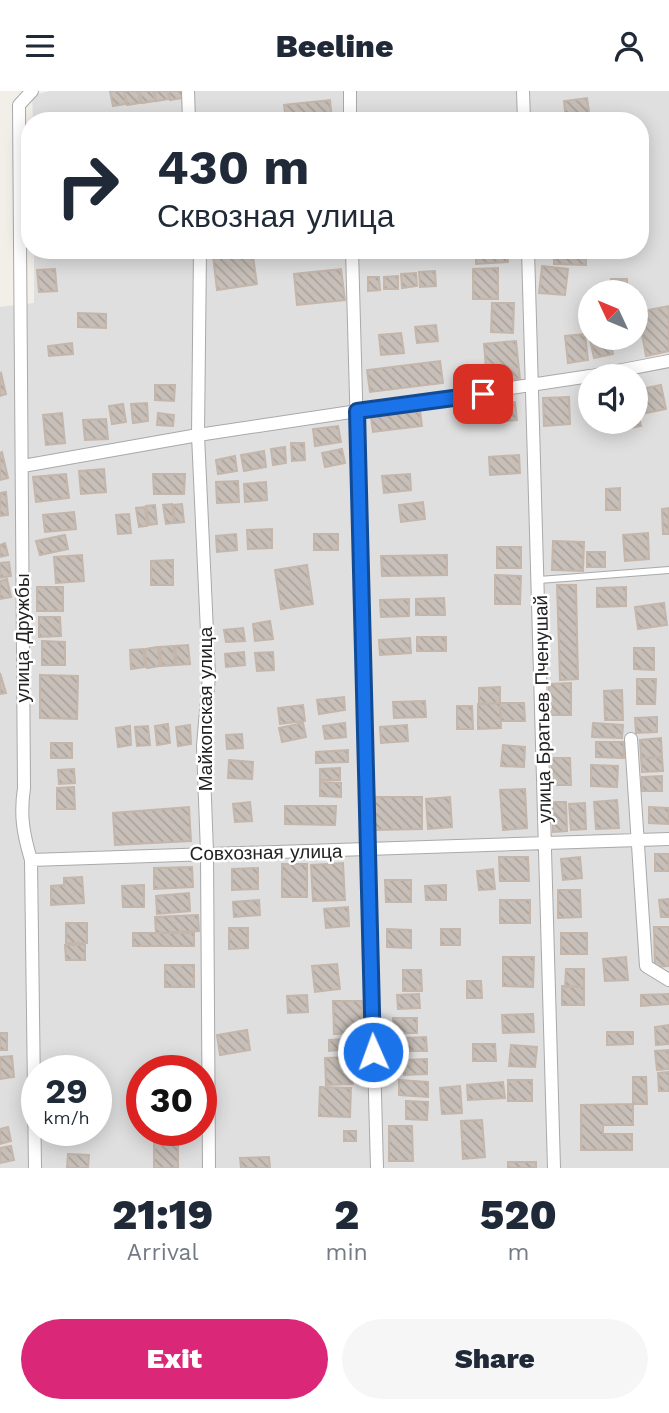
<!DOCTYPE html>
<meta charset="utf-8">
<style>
:root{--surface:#fff;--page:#f6f6f7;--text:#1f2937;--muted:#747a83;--accent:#db2777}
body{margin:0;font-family:"Work Sans",sans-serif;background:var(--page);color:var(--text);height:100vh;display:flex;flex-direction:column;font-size:26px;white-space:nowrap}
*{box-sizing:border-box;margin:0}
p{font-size:23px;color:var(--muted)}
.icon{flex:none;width:38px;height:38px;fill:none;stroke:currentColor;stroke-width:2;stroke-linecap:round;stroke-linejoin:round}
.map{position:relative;height:1077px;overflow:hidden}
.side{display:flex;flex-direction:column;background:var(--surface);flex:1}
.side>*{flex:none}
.guide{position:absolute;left:21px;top:21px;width:628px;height:147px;border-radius:28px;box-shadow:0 4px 18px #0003;background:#fff;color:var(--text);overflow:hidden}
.needle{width:46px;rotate:314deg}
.controls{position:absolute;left:578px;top:189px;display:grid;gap:14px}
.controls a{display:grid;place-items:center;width:70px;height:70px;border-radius:50%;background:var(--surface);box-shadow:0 4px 18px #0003;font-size:35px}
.speed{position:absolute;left:21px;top:964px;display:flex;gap:14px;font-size:35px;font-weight:700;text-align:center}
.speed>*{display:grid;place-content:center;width:91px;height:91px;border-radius:50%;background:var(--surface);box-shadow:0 4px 18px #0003;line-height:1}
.speed small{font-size:18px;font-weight:400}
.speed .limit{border:10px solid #d22;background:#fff;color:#111}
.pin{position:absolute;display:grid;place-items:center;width:60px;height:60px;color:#fff;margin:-30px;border-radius:14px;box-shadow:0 4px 10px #0006}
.me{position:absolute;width:77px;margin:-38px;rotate:358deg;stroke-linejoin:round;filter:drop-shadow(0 0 5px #0008)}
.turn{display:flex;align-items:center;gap:24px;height:147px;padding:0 21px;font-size:32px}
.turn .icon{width:91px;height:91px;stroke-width:2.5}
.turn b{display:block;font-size:49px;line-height:60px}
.eta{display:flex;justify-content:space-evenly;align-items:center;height:119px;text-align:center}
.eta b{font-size:42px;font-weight:800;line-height:49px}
.cta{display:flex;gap:14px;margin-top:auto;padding:14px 21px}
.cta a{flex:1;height:80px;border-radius:42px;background:var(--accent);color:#fff;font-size:28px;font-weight:800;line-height:80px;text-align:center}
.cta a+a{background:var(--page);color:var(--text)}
header{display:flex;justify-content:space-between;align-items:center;height:91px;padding:0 21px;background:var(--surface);font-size:32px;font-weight:800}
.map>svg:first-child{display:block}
.residential{fill:#e0dfdf;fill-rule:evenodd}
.building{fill:url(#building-back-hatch);stroke:#c4b6ab;stroke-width:2}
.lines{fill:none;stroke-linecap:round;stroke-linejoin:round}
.lane-casing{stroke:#a9a9a9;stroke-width:8}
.street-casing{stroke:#a9a9a9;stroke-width:14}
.lane{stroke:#fff;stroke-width:6}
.street{stroke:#fff;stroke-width:12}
.route-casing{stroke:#114b97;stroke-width:18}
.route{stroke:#1a73e8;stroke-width:12}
.labels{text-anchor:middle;stroke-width:5;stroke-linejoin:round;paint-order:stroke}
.street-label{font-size:19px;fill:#222;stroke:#fff}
</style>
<header><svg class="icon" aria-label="menu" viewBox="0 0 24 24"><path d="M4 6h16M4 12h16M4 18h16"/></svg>Beeline<svg class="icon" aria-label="person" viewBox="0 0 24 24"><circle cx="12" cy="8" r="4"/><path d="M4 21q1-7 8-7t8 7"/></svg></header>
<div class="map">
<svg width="669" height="1077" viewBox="0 0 669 1077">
<defs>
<pattern id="building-back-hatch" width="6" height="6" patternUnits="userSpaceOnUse" patternTransform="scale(1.75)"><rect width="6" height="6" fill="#c7bfb8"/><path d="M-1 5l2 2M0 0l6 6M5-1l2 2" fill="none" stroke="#aba49e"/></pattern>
</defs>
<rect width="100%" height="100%" fill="#f2efe9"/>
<path class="residential" d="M50,0h619v1077h-669v-861l34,-4v-53h606v-129h-607l-1,-25zM590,201h45v46h-45zM590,285h45v46h-45zM37,980h59v60h-59zM142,980h59v60h-59z"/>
<path class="building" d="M110,0h14l2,13 -13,2z
M125,0h13l2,12 -13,2z
M140,0h13l2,10 -13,2z
M155,0h13l1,8 -13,2z
M169,0h13l1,7 -13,2z
M587,7l3,21 -24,2 -2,-20z
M330,9l2,21h-46l-2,-16z
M435,22v8h-29v-7z
M640,46h6l2,18 -8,1z
M49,159h24v4l-23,2z
M252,159l5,34 -40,6 -4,-34z
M368,159h14l1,6 -15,1z
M476,159h31l1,12 -32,2z
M554,159h32v15l-32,-1z
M542,175l26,3 -3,26 -26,-2z
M498,177v31h-25v-30z
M55,178l2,22 -18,1 -2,-22z
M341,178l4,31 -48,5 -3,-31z
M435,180l1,15 -16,1 -1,-15z
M416,182l1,13 -15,2 -1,-14z
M398,185v13h-14v-12z
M368,186h11l1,13 -12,1z
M611,188h16v13h-16z
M492,212h22l-1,30 -22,-1z
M669,215v45l-23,5 -8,-44z
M78,222l28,1v14l-28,-1z
M436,234l2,16 -21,2 -2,-16z
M401,242l3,20 -23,2 -2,-20z
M585,243l3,26 -20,3 -3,-27z
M589,244l21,3 3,16 -19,4z
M516,250l4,38 -33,3 -3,-38z
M72,252l1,11 -24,2 -1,-10z
M440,270l3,22 -73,9 -3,-22z
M1,282l5,21 -6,2v-22z
M155,294h20l-1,16 -19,-1z
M661,294l5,24 -20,4 -5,-24z
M569,306l1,27 -26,2 -1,-28z
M635,309l6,26 -17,3 -2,-7h13z
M515,311l2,18 -27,2 -1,-18z
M147,312l1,18 -15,2 -2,-19z
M123,313l3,18 -14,2 -3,-18z
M420,320l2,15 -49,6 -2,-15z
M62,322l3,30 -19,2 -3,-30z
M158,322l16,2 -1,11 -16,-1z
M106,328l2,20 -23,1 -2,-20z
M338,335l3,16 -26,4 -2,-17z
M291,352h13l1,17 -13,1z
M285,356l1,16 -13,2 -2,-16z
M342,358l3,14 -20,4 -3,-14z
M264,360l2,16 -22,4 -3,-16z
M2,361l6,26 -8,2v-27z
M519,364l1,18 -30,2 -1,-18z
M235,365l2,15 -19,3 -2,-14z
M104,378l2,23 -25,2 -2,-23z
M66,383l3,24 -33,4 -3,-25z
M153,383h32l-1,20h-30z
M410,383l1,16 -27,3 -2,-17z
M238,390l1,21 -22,1 -1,-21z
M266,391l1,18 -22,2 -1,-18z
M620,397v22h-14v-21z
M6,401l2,23 -8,1v-23z
M423,411l2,17 -24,3 -2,-17z
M172,413l2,19 -8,1 -3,-19z
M182,413l2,18 -9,1 -2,-18z
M155,414l2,19 -8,1 -3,-19z
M145,416l2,19 -8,1 -3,-19z
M669,417v26h-6l-1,-25z
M74,421l2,17 -31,3 -2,-17z
M129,423l2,19 -13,1 -2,-19z
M272,438v19l-24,1 -1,-19z
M648,442l1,26 -24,2 -2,-26z
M236,443l1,16 -20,2 -1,-16z
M314,443h24v16h-24z
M65,444l3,14 -28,6 -4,-14z
M553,450l31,1 -1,29 -31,-1z
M5,452l3,12 -8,2v-12z
M497,456h24v21h-24z
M587,461h18v15h-18z
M82,464l2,26 -28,2 -2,-26z
M447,464v20l-65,1 -1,-20z
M173,469v25h-22v-24z
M9,471l2,14 -11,2v-15z
M307,474l6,39 -32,5 -6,-39z
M495,484l26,1 -1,28h-25z
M7,488l4,18 -11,2v-18z
M557,494h19l2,94 -18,1z
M37,496h26v24h-26z
M626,496v19l-29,1v-19z
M444,507l1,17h-29v-16z
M409,508v17l-28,1 -1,-17z
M664,512l3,22 -29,4 -3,-22z
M39,526h21l1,19 -22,1z
M270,530l3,18 -18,2 -2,-17z
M243,537l2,13 -19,1 -2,-12z
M417,546h29v14h-29z
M410,547l1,15 -31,2 -1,-15z
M42,550l23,1v23h-23z
M188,554l2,19 -13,1 -2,-19z
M173,555l2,19 -13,1 -2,-19z
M158,556l2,19 -13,2 -2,-19z
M634,557h20v22l-20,-1z
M143,558l2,18 -14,2 -1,-19z
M244,561l1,13 -19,2 -1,-13z
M273,561l1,18 -17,1 -2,-18z
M0,582l6,20 -6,1z
M40,584l38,1 -1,43 -37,-1z
M637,588h19l-1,25h-18z
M571,592v32h-22v-31z
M500,596v16l-21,1v-16z
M622,599l1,30h-18l-1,-29z
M344,606l1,13 -26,4 -2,-14z
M425,610l1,16 -32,1 -1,-16z
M500,612h24l1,18h-24z
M500,612l1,25 -23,1v-25z
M303,614l2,16 -25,3 -2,-16z
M457,615h15l1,23h-16z
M657,626v15l-21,1 -1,-15z
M303,632l3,14 -24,5 -3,-14z
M345,632l1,14 -21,2 -2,-13z
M593,632l30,2 -1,13 -30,-1z
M168,633l2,19 -13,2 -2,-19z
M190,634l1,19 -13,2 -2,-19z
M407,634l1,16 -27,2 -1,-16z
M130,635l1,19 -13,2 -2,-19z
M148,635l2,19 -13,1 -2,-19z
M242,643l1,14 -16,1 -1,-14z
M661,647l1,19 -21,1 -1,-18z
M596,651h28v16l-28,-1z
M51,652h21v15h-21z
M503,654l22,2 -1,20 -23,-1z
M348,659v12l-32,1v-11z
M662,666l1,14 -21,1 -1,-14z
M551,667h19l1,27h-19z
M229,669l24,2 -1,17 -24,-1z
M591,674l27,1 -1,21 -26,-1z
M340,677v12h-20v-11z
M74,678l1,14 -16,1 -1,-14z
M662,685v15h-20v-14z
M320,691l21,1v14l-21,-1z
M74,696l1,22h-18v-21z
M525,698l2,39 -24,2 -3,-40z
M375,706h47v32l-47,1z
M450,706l2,30 -24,2 -2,-30z
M617,709l2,28 -23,1 -2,-27z
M250,711l2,19 -17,1 -2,-18z
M553,711h13l1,29 -14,1z
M585,712l1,26 -15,1 -2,-26z
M285,715h51l-1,19 -50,-1z
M189,716l2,34 -76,4 -2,-32z
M649,716l20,1v16l-20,-1z
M655,763h14v17h-14z
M499,766h29l1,24h-29z
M580,766l2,21 -19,2 -2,-21z
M343,772l2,37 -32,1 -2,-36z
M282,773h25v33h-25z
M192,776l1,20 -39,2v-21z
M258,777v21l-26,1v-21z
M493,778l2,20 -16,1 -2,-19z
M82,786l2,26 -33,2v-19l13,-1v-7z
M385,789h26v22h-25z
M144,794v22h-21l-1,-21z
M446,794v15h-20l-1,-14z
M558,799h22l1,27 -23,1z
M189,802l1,18 -33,3 -1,-18z
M669,808v18h-8l-2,-17z
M259,809l1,15 -26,2 -1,-15z
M500,809h30v23h-30z
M348,816l1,19 -23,2 -2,-19z
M198,824l1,16 -43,2 -1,-16z
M66,832h21v20h-21z
M654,836h15v39l-14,1z
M229,837h19v20l-19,1z
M387,838l24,1v18l-24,-1z
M441,838h19v16h-19z
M133,842h61v13h-61z
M561,842h26v21h-26z
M65,854h20v15h-19z
M503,866h31l-1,30 -30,-1z
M626,866l2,23 -23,1 -2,-22z
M337,873l3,25 -25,3 -3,-26z
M165,874h29v22h-29z
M566,878h18v18h-19z
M403,879h18l1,21h-19z
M467,890h14l1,17h-15z
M562,895l22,1v18h-22z
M419,903l1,14 -22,1 -1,-14z
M669,903v10l-28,2v-11z
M307,904l1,17 -20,1 -1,-17z
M333,910h29v32l-28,1z
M533,923l1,18 -31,1 -1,-18z
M393,927h24v15h-24z
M669,934v19l-13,1 -1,-18z
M247,939l3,20 -30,5 -3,-20z
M607,941h26v12l-26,1z
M0,942h7v17h-7z
M426,946l1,14h-23v-13z
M346,948l1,10 -18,2v-11z
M473,953h22l1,17h-23z
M511,954l26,2 -2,20 -26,-1z
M669,959v19l-12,1 -2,-19z
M12,965l2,21 -14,2v-22z
M352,966l1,27 -27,1 -1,-27z
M186,968l1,12h-22l-1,-10z
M427,968v15l-23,1v-15z
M669,981v19h-10l-1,-18z
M633,986h13l1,27h-14z
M399,989l29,2v15l-29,-2z
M508,989h24v21h-24z
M503,991l2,16 -37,2 -1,-15z
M460,995l2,27 -20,1 -2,-26z
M320,996l31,1 -1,29 -31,-1z
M406,1010l22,1 -1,18 -21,-1z
M633,1013v21h-30v9h29v16h-51v-45z
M482,1029l3,37 -22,2 -2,-38z
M389,1035h23l1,35h-24z
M8,1036l3,14 -11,3v-15z
M344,1040h12v10h-12z
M154,1046h24v31h-24z
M11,1055l3,14 -14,3v-15z
M68,1063l21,1 -1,13h-21z
M269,1066l1,11h-29l-1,-10z
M508,1071h28v6h-28z"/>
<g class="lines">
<defs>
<path id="lane" d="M539,489l130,-10"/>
<path id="street" d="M32,0l-13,14 5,683c-4,27 -1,45 7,72l4,308
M188,0l1,30
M350,0v30
M523,0l1,30
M200,159l-2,185 11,241 -6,70 4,107 2,315
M352,159l25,918
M528,159l26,918
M591,285l78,-15
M23,375l175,-31 392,-59
M631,648l15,227 23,14
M31,769l638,-21"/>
</defs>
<use href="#lane" class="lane-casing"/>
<use href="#street" class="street-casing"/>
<use href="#lane" class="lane"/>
<use href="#street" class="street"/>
</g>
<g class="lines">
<defs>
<path id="route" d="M373,961l-16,-641 126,-17"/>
</defs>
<use href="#route" class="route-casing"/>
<use href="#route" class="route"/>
</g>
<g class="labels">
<g class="street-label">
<text transform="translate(22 547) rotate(-90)" y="7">улица Дружбы</text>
<text transform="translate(205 618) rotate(-90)" y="7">Майкопская улица</text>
<text transform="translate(542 618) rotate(-91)" y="7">улица Братьев Пченушай</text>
<text transform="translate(266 761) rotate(-1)" y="7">Совхозная улица</text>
</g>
</g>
</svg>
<div class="controls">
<a><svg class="needle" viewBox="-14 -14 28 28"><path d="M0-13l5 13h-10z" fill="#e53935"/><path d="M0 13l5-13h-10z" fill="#747a83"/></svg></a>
<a><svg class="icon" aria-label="sound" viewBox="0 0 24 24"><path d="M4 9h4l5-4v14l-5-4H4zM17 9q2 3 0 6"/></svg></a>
</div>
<div class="speed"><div>29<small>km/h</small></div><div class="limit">30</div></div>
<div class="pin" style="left:483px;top:303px;background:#d93025"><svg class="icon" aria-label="arrive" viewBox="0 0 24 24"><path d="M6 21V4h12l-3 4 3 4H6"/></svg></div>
<svg class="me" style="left:373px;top:961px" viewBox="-20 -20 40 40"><circle r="17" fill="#1a73e8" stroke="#fff" stroke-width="3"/><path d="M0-11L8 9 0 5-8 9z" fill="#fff"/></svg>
<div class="guide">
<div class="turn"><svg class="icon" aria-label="right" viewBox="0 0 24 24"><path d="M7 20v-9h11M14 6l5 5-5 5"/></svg><div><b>430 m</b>Сквозная улица</div></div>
</div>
</div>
<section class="side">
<div class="eta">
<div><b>21:19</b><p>Arrival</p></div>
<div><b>2</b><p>min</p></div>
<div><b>520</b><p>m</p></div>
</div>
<div class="cta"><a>Exit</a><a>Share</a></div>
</section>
